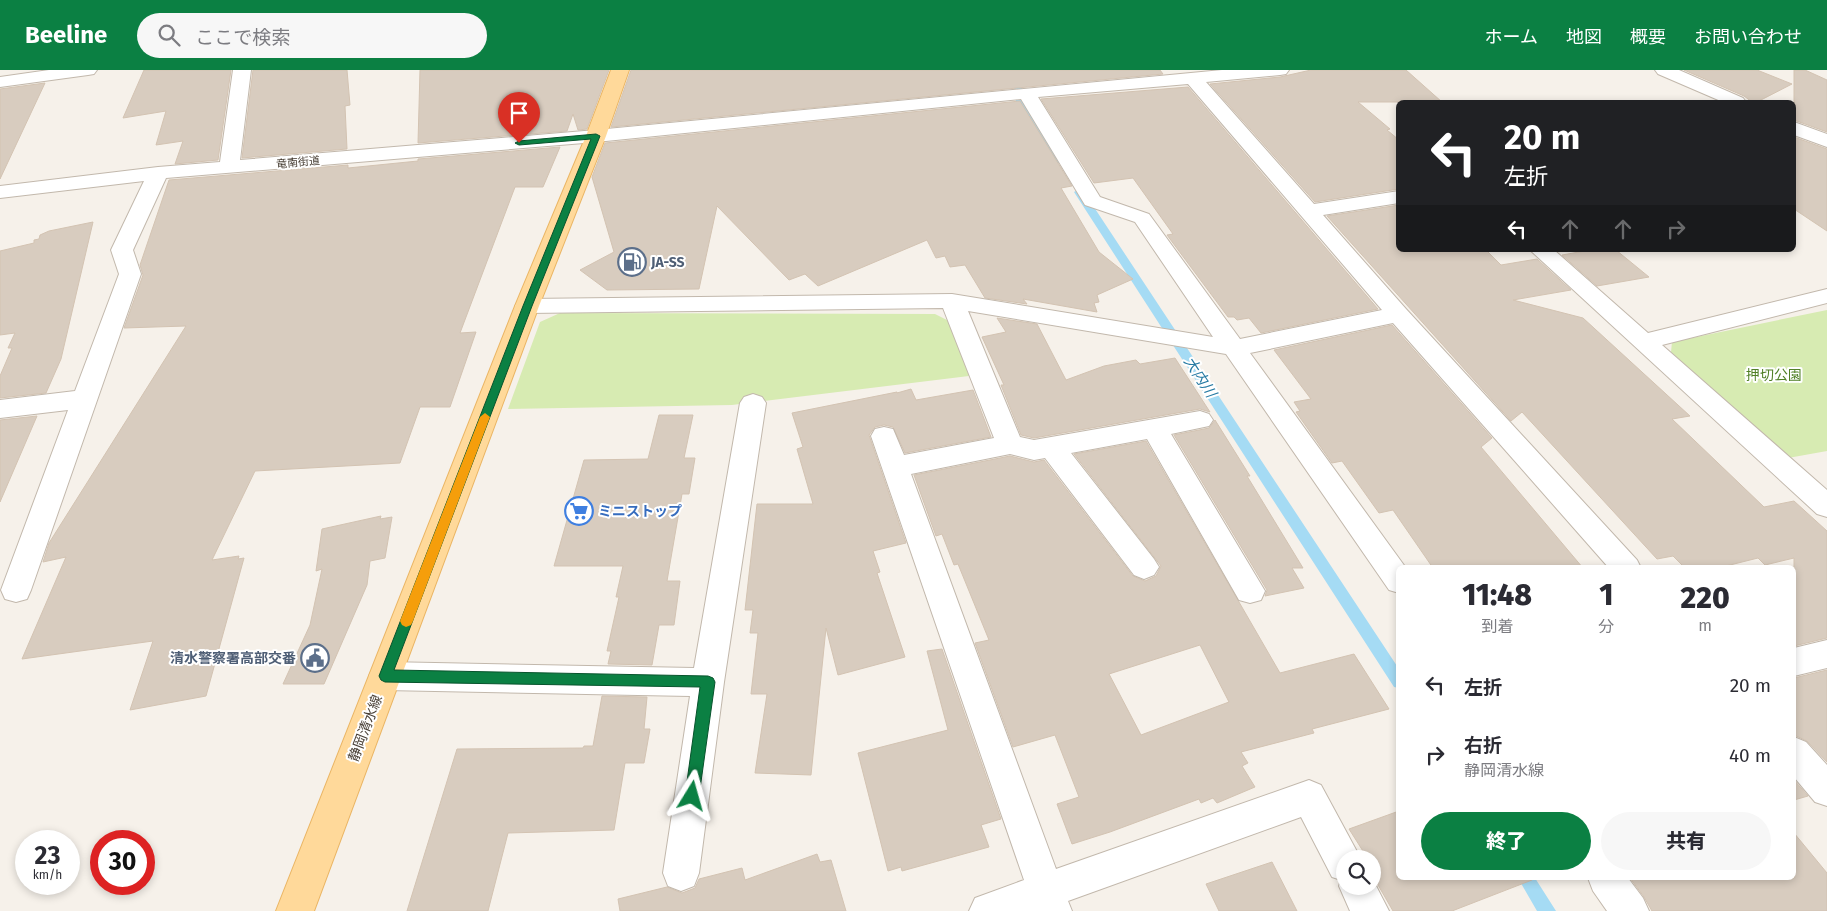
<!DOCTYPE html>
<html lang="ja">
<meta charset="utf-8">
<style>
:root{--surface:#fff;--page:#f7f7f7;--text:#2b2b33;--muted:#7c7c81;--accent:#0b8043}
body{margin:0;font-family:"Fira Sans","Noto Sans JP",sans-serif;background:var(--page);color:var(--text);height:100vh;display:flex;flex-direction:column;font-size:19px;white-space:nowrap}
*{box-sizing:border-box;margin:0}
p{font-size:16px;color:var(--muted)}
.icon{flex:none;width:28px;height:28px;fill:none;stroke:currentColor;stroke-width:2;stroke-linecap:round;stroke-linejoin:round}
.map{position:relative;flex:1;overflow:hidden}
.side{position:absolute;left:1396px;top:495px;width:400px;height:315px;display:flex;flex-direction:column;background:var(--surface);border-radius:8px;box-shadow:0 2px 8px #0003}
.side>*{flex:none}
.top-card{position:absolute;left:1396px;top:30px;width:400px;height:152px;border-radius:8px;box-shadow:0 2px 8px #0003;background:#202124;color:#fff;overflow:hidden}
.fabs{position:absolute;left:1336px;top:780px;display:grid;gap:10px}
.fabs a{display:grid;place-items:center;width:45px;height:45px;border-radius:50%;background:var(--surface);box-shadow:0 2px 8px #0003;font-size:25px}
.speed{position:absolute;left:15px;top:760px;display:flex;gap:10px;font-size:25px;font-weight:700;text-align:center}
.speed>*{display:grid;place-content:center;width:65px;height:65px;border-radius:50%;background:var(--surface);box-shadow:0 2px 8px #0003;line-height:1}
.speed small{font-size:12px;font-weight:400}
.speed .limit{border:8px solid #d22;background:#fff;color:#111}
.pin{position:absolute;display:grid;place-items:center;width:42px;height:42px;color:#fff;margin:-51px -21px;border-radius:50% 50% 50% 0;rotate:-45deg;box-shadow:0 0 5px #0007}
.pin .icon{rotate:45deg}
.me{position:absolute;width:55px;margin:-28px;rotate:8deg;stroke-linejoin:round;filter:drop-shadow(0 0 4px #0008)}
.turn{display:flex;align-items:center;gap:18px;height:105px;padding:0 25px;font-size:22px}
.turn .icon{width:65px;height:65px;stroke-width:2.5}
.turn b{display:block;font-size:35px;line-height:42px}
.lanes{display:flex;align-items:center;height:48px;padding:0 25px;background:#0003;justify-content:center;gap:25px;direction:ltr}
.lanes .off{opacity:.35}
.eta{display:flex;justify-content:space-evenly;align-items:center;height:85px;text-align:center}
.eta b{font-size:30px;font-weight:800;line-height:35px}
.button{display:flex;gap:10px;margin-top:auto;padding:10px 25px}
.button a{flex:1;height:58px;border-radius:30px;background:var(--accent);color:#fff;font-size:20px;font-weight:800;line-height:58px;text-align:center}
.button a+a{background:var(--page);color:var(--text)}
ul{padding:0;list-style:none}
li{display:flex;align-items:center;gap:15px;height:70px;padding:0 25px}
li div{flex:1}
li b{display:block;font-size:19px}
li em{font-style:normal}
header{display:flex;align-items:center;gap:30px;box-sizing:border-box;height:70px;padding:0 25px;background:var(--accent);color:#fff}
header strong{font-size:24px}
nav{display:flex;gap:28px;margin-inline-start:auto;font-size:18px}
.search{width:350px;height:45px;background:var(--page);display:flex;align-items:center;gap:12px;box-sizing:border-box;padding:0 18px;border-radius:28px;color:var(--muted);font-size:19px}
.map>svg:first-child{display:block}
.green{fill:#d7ebb2}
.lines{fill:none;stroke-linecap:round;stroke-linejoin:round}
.stream{fill:#a5dbf4;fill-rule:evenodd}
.building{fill:#d8ccbf;stroke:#d3c3b2;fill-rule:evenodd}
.minor-casing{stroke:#c2b8ac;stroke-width:2}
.primary-casing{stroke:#eab564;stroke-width:2}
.minor{fill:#fff;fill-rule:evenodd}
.primary{fill:#ffd99a;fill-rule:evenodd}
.route{fill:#0b8043;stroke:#07532c}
.slow{fill:#f59e0b}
.labels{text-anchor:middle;stroke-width:4;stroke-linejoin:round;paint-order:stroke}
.far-street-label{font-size:11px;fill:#4a4137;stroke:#fff}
.service-label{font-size:14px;font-weight:bold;fill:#4e5e75;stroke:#fff;text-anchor:start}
.park-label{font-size:14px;fill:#518027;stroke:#fff}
.shop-label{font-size:14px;font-weight:bold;fill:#366cbe;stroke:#fff;text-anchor:start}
.street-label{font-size:14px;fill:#4a4137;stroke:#fff}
.water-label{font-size:15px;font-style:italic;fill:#267aa3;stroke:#fff}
</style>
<header>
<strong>Beeline</strong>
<div class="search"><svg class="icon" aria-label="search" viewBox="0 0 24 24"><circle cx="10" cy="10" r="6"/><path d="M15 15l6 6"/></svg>ここで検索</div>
<nav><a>ホーム</a><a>地図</a><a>概要</a><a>お問い合わせ</a></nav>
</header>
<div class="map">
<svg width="1827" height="841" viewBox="0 0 1827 841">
<rect width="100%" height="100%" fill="#f6f1ea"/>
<path class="green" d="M1827,240v141l-39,7 -117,-106 1,-10z
M560,243l375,1 16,8 18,54 -237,29 -224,4 32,-87z"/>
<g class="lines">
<path class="stream" d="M1004,0h8l10,16 2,16 39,59 -1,2h-6l-40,-61 -2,-16z
M1079,119l5,3 315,477v19l-5,-1 -320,-495z
M1518,808h17l21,33h-19z"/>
</g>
<path class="building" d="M144,0h87l-13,90 -43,4 8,-23 -27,4 10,-34 -43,7z
M253,0h94l3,35 -5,1 2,43 -105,9z
M420,0h189l-22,59 -9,1 -5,-16 -6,17 -149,12z
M631,0h529l3,4 -552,53z
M1311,0h95l36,32h-84l32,27 -3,1 12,10v49l-84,13 -105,-118 70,-7z
M1684,0h73l35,14 -35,18h-5l-8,-6z
M1794,0h11l22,10v52l-33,-12z
M45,13l-45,96v-90z
M1188,17l190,222 -117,24 -12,-15 -12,2 -3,-3h-6l-61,-82 6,-1 -40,-56 -39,5 -53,-84z
M1020,31l52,85 -11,2 38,64 34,27 -36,16 2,7 -5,1 3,9 -74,-13 4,5 -42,-6 -20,-33 -15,2 -5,-11 -9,2 -9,-18 -109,46 -13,-12 -16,6 -72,-74 -18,83 -92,1 -27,-20 34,-18 -22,-75 13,-34z
M1794,67l33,12v82l-33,-22z
M560,77l-17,40h-28l-55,146 16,-1 -26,75h-30l-20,56 -145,8 -43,89 27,-4 -1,3 6,-1 -38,138 -76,14 23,-69 -131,18 44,-102 -23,5 6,-19 137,-217 -62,2 19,-53 -3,-10 29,-85 179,-15v3l70,-7v-2z
M1399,135v45h87l15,15 36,-6 34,31 -58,10 70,18 107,98 -18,3 92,88 30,-6 33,30v107l-33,8v-88l-29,7 -7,-7 -40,10h-33l-12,-12 -16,3 -135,-147 -11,9 -184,-205z
M93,152l-32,137 -15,34 -46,5v-22l12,-28h-4l7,-15 -15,2v-84l34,-8v-3l5,-1 1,-4 9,-4z
M1590,180h26l33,27 -52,9 -35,-31z
M997,248l40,6 29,56 38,-14 32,-6 4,4 35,-6 35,54 -10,-3 -166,29 -13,-3 -20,-50h3l-22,-48 24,-5z
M1392,255l100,113 -11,9 102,121h-150l-40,-58 -14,3 -37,-52 -10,2 -36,-51 4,-1 -6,-9 17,-3 -37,-49z
M911,319l5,11 57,-10 18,47 -86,16 -12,-26 -9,-2 -9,2 -6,8 37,108 -33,8 7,21 -3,1 28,84 -67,18 -12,-47 -15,147 -56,-2 12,-79h-16l7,-61h-8l3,-23h-8l12,-106h56l-16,-55 6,-2 -11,-34 105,-21v1z
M659,345h34l-9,43h11l-6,36h-7l-15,87h13l-6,44h-15l-7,40 -44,-1 3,-13h-4l12,-54h-3l7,-31h-69l30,-106 64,-1z
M37,346l-37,86v-82z
M1215,350l35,56h-3l56,92h-11l12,20 -39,8 2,-6 -93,-155 35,-7z
M1146,371l134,232 74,-19 35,55 -77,20 2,4 -73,19 7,11 -6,3 13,21 -38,16 -4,-5 -12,5 -2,-4 -89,33 -38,12 -15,-40 22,-7 -24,-62 -42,12 -38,-104 14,-3 -31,-76 -4,1 -12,-31 -6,2 -22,-61 96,-19 24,6 10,-2 89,116 12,5 11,-5 5,-10 -87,-112zM1200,575l29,57 -88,33 -32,-61z
M381,446l-1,3 12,-2 -7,41 -15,3 -3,24 -43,99h-41l27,-59 12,-56 -6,2 6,-42z
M942,579l59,170 -20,6 8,22 -87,24 -1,-4 -13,4 -30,-118 90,-23 -21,-79z
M1827,600v92l-20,-21 -13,-6v-57z
M602,626l45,1 -3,32h6l-6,34h-19l-11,67 -106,3 -20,78h-81l50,-162 126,-1 1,-2h9z
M1794,710l14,16 -14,4z
M1399,741v67h132l1,2 -80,31h-59l-19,-33h6l-8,-13v-6h-4l-19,-30z
M1794,763l33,40v38h-175l-8,-14 -14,-19h164z
M817,784l3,8 11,-2 15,51h-226l-2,-12 49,-12 15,6 13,-5 4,-9 43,-11 3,12z
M1272,792l25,49h-78l-13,-27z"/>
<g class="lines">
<defs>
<path id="minor" d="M49,0h48l-3,4 -6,1 -88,12v-10z
M233,0h18l-11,90 356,-30 626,-60h67l-3,4 -6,1 -74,7 108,122 85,-13v12l-76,12 83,94 231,251 4,8h-32l-216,-245 -143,30 156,215h-7v25l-10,-3 -163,-236 -258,-43 52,126 14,3 166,-29 9,3 4,6 -4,6 -38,8 94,157 -4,9 -11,3 -11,-3 -92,-161 -76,14 83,106 5,8 -5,8 -10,4 -10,-4 -89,-117 -11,2 -24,-6 -99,20 145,395 253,-89 12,5 40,74h-16v27h27v-8l17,33h-39l-11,-25 2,-6 -9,-3 -31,-60 -233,84 4,10h-103l6,-13 49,-18 -153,-444 4,-7 9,-2 9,2 11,26 90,-17 -51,-130 -416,5 -8,-2 -4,-5 4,-5 8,-2 425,-5 261,43 -78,-115 -50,-17 -64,-106 -425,43 -430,36 -33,72 8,24 -110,316 -4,9 -11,3 -11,-3 -4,-9 67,-180 -68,8v-18l75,-9 44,-117 -8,-24 33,-69 -144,17v-12l158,-19 62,-5zM1188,14l194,226 -142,29 -91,-125 -49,-17 -62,-100z
M1655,0h24l64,28 3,4h-23l-65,-28z
M1794,52l33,12v13l-33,-12z
M1530,180h24l94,83 179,-44v14l-165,42 165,145v27l-10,-3z
M753,324l9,3 4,6 -42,279 -25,191 -5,13 -13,5 -13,-5 -5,-13 27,-177 -305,-6 -11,-4 -5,-10 5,-10 11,-4 309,6 46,-265 4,-6z
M1827,570v28l-33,8v-28z
M1794,667l12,5 21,23v41l-12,-4 -21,-25z
M1588,808h40l15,20 6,13h-42l-14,-20z"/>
<path id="primary" d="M611,0h18l-23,66 -67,170 -225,605h-38l239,-605 71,-170z"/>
</defs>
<use href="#minor" class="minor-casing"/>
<use href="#primary" class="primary-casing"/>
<use href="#minor" class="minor"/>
<use href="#primary" class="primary"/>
</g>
<path class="route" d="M596,64l4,2 -68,170 -138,364 314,6 5,2 2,4 -16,114 -2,5 -5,2 -5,-2 -2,-5 15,-109 -315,-5 -4,-2 -2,-4 144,-370 68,-167 -72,6 -4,-2 4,-2z"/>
<path class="slow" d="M485,343l5,4 -77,204 -2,4 -5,2 -4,-2 -2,-4 80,-204z"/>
<defs>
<symbol id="fuel-ring" viewBox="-11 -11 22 22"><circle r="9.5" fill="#fff" stroke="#5c6f8a" stroke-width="1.5"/><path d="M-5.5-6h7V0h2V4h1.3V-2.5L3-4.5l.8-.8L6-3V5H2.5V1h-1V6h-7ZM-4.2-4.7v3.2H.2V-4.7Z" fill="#5c6f8a"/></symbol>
<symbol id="supermarket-ring" viewBox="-11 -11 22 22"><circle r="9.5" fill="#fff" stroke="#3f7fe0" stroke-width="1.5"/><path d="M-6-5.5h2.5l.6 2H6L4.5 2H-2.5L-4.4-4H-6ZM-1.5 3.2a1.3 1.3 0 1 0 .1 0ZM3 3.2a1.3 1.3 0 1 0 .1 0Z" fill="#3f7fe0"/></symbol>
<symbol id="civic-ring" viewBox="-11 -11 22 22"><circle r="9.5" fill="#fff" stroke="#5c6f8a" stroke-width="1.5"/><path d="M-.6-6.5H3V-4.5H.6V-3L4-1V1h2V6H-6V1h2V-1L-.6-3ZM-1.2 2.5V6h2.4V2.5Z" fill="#5c6f8a"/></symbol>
</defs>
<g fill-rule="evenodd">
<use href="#fuel-ring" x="616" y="176" width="32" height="32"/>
<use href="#supermarket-ring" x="563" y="425" width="32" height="32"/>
<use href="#civic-ring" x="299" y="572" width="32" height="32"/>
</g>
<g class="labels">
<g class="far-street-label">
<text transform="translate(298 92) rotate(-5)" y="4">竜南街道</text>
</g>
<g class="service-label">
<text x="651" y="197">JA-SS</text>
<text x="296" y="593" text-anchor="end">清水警察署高部交番</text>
</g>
<g class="park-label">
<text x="1774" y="310">押切公園</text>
</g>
<g class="shop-label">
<text x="598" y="446">ミニストップ</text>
</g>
<g class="street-label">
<text transform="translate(365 658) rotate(-69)" y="5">静岡清水線</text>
</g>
<g class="water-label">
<text transform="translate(1200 307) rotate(57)" y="5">大内川</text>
</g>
</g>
</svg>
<div class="fabs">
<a><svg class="icon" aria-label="search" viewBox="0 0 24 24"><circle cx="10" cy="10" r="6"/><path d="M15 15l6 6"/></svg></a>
</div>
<div class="speed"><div>23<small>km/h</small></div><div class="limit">30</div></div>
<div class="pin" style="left:519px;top:73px;background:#d93025"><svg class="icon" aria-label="arrive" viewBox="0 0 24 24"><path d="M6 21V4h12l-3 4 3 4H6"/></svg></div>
<svg class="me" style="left:692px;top:726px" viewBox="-20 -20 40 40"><path d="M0-17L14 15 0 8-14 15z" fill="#0b8043" stroke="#fff" stroke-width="4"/></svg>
<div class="top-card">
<div class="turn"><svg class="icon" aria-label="left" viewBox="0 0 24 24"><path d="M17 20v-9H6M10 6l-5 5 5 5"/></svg><div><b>20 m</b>左折</div></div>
<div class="lanes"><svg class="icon" aria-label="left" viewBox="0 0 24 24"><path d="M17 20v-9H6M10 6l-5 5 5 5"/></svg><svg class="icon off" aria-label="ahead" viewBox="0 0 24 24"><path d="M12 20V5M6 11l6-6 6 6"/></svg><svg class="icon off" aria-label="ahead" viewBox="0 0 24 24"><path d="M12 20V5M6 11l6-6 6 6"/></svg><svg class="icon off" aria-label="right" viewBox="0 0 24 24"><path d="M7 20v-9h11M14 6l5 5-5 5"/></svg></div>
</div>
<section class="side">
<div class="eta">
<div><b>11:48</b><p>到着</p></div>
<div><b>1</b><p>分</p></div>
<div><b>220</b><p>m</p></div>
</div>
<ul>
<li><svg class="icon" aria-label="left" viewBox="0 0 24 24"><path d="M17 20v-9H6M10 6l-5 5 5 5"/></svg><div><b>左折</b></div><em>20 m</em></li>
<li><svg class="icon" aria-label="right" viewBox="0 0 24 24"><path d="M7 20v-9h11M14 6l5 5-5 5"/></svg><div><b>右折</b><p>静岡清水線</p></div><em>40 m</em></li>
</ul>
<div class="button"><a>終了</a><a>共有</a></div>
</section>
</div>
